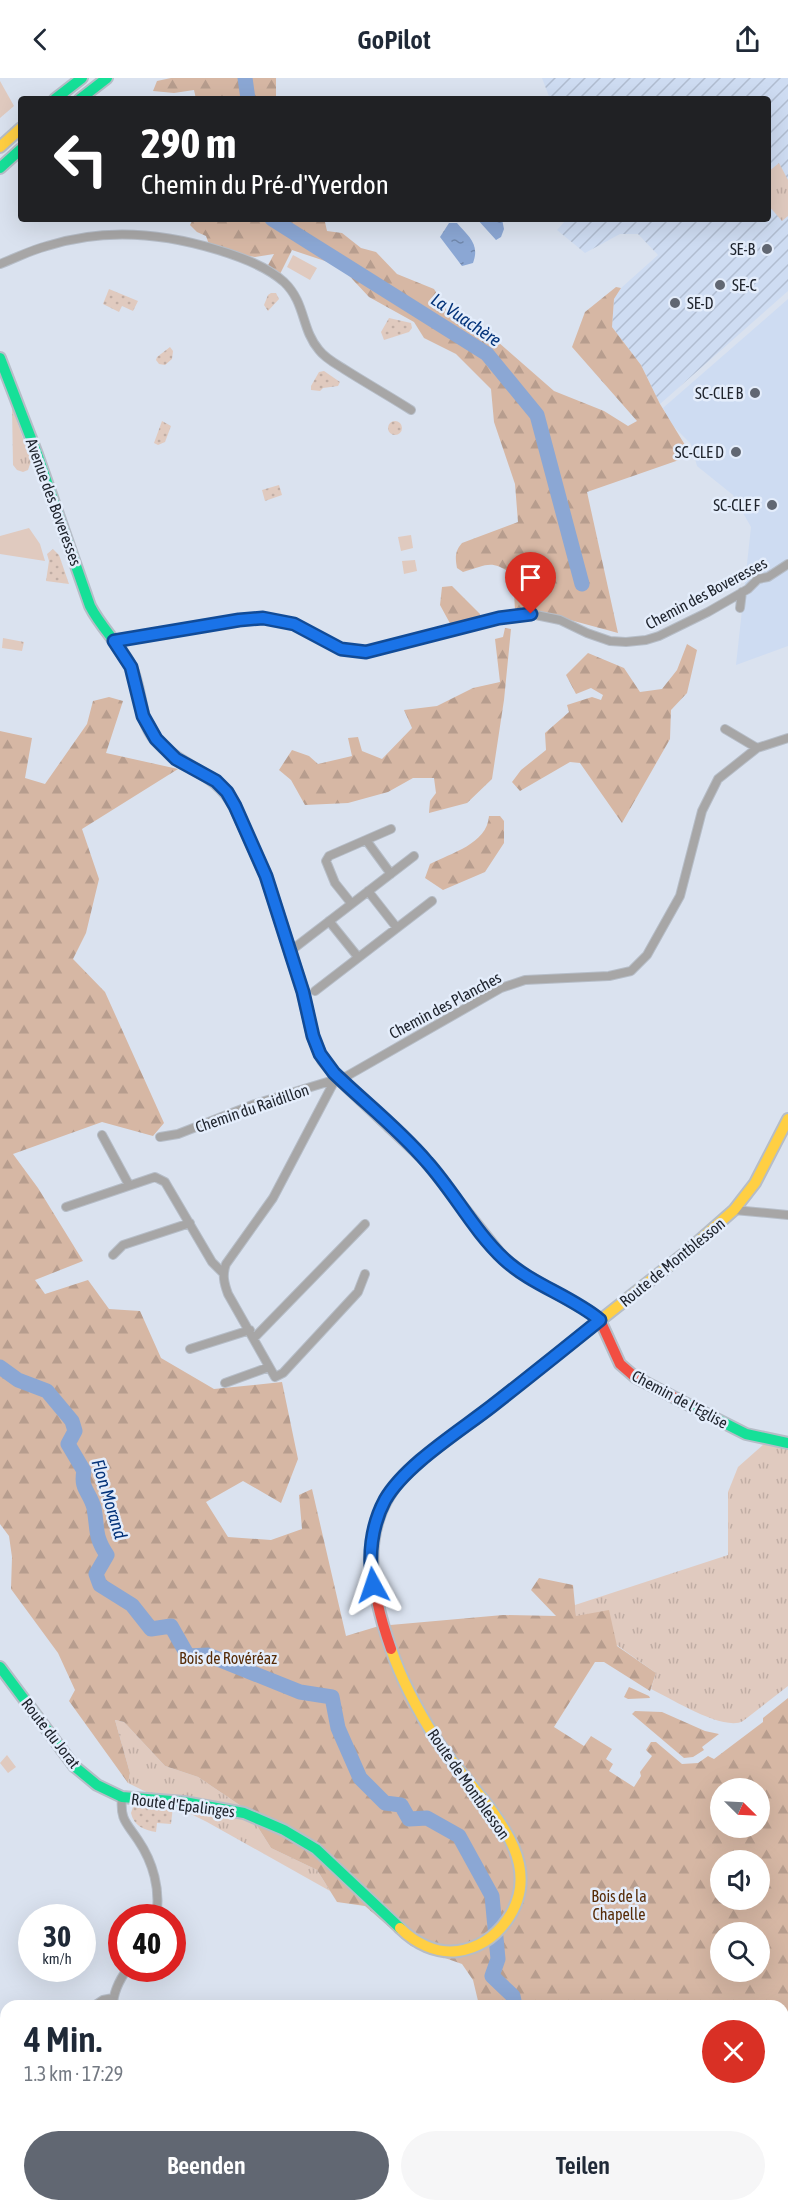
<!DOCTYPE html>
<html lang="de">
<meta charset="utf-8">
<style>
:root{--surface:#fff;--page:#f6f6f7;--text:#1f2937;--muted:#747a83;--accent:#616772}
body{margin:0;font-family:"Asap Condensed",sans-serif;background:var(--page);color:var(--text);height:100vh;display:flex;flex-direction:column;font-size:22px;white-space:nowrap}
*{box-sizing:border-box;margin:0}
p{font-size:20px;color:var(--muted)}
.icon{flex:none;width:33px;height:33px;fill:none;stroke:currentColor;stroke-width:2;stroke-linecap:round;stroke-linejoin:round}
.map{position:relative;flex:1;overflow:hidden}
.details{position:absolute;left:0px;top:1922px;width:789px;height:212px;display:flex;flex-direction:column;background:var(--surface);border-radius:18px 18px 0 0;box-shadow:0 6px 24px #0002}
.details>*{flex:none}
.banner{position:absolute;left:18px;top:18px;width:753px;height:126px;border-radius:6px;box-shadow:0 6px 24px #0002;background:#202124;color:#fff;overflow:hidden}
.needle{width:39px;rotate:114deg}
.controls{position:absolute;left:710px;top:1700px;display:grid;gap:12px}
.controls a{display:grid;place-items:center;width:60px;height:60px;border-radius:50%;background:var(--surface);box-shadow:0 6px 24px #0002;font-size:30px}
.speed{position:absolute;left:18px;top:1826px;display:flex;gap:12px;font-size:30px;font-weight:700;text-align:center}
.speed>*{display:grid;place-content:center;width:78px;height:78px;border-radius:50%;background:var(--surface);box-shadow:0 6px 24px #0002;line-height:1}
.speed small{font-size:15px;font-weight:400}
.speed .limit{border:9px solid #d22;background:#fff;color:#111}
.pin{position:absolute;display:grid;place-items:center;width:51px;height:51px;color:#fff;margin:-62px -26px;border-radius:50% 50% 50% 0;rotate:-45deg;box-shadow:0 0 6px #0007}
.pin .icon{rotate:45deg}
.me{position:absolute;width:66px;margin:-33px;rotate:355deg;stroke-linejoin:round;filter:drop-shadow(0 0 4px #0008)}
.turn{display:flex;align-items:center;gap:21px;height:126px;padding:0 24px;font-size:27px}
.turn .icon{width:78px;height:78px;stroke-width:2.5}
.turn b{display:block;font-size:42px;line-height:51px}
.round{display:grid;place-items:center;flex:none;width:63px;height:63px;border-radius:32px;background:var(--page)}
.summary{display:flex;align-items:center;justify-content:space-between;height:102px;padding:0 24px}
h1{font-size:36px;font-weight:600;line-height:45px}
.action{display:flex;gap:12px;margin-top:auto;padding:12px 24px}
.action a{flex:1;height:69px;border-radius:36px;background:var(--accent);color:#fff;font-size:24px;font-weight:600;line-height:69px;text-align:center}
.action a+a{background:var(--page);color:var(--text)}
header{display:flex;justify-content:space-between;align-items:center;height:78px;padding:0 24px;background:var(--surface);font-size:27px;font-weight:600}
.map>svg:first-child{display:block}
.built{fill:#cedcf2}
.industrial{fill:url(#industrial-furrows)}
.grass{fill:url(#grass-tufts)}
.forest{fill:url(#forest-firs);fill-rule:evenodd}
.park{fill:url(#park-dots)}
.garden{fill:#e0cabf}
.water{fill:url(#water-ripples)}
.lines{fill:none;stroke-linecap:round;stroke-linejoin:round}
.river{stroke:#8ba7d4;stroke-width:15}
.street-casing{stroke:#b6bdc7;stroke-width:10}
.fast-casing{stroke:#b6bdc7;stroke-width:14}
.slow-casing{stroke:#b6bdc7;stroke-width:14}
.jam-casing{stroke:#b6bdc7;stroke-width:14}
.street{stroke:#a7a6a6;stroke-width:8}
.fast{stroke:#16e098;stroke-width:10}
.slow{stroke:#ffcf43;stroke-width:10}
.jam{stroke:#f24e42;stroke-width:10}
.route-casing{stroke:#114b97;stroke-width:15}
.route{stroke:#1a73e8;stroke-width:10}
.poi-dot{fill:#616772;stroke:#e4edfb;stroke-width:2}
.labels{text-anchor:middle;stroke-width:5;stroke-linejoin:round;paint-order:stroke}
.poi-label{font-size:16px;fill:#20252e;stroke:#e4edfb;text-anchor:end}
.street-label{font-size:16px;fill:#20252e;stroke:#e4edfb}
.park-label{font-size:16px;fill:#562c08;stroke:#e4edfb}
.water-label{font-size:18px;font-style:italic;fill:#05347a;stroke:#e4edfb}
</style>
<header><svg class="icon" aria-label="back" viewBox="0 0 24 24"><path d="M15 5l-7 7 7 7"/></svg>GoPilot<svg class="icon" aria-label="share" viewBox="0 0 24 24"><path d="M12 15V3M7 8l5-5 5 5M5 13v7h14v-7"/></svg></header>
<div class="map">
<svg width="788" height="2132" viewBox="0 0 788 2132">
<defs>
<pattern id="industrial-furrows" width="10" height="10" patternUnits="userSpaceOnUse" patternTransform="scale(1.5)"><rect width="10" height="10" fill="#cedcf2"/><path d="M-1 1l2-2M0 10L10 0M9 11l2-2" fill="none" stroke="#b1bdd0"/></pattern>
<pattern id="grass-tufts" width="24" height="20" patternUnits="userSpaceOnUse" patternTransform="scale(1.5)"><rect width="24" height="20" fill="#e0cabf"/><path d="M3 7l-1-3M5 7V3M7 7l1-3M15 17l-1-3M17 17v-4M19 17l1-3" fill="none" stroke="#c0ada4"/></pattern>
<pattern id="forest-firs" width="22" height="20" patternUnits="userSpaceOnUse" patternTransform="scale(1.5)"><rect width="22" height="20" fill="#d6b7a4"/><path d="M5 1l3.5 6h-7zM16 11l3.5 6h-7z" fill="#b79d8e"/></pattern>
<pattern id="park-dots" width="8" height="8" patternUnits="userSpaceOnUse" patternTransform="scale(1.5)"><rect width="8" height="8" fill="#e0cabf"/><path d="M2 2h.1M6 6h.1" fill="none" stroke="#c0ada4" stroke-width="1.8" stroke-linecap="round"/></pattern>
<pattern id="water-ripples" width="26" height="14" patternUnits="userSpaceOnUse" patternTransform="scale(1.5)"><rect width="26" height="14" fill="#8ba7d4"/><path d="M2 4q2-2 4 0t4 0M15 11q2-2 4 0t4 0" fill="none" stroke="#7188ac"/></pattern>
</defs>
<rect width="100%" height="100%" fill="#dae2ef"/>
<path class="built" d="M788,221v347l-52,19 15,-138 -18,-32 -36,-29 -6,-22 -18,-18 -10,-18z"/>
<path class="industrial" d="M542,0h246v213l-128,113 -19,-39 -29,-38 2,-28 7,-11 37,-33 -20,-21h-18l-35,19 -28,-23 10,-11h201v-120h-218z"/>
<path class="grass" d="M779,85l9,17v36l-6,5 -14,-16v-33z
M12,329l19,54 -3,9 -5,2 -6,-2 -4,-5z
M3,560l21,4 -2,9 -20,-3z
M772,1359l16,6v243l-45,35c-19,11 -73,-23 -92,-32l5,-16 -80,-57 -1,-11 153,-50v-63l10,-25z
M115,1642l9,2 41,44 33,11 49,33 24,38 46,22 13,21 -123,-69 -79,-39 2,-10z"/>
<path class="forest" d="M171,0h105v21h-80l-2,-9 -20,3 -21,-2 4,-10z
M193,141h125l7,3 2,9 15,2 19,15 15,4 21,22 37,15 12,20 20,5 88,77 50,20 24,15 9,-5 -65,-74 13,-35 31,-25 5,1 -7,11 -2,28 29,38 19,39 25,41 -6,15 -92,32 31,141 -81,-22 -22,-1 -2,-35c-22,-16 -25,-10 -50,-3l-6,-4c-2,-11 -2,-17 5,-25l56,-21 -3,-38 -21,-62 -3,-33 -35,-35 -32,-16 -10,-16 -45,-25 -29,-31 -48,-16 -12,24 -12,-9 6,-11 -19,3 -44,-7 -5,-14 -9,-4 -7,-7z
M452,508l28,28v6l-28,7 -12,-22 2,-18z
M505,550l6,1 -7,71 -12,79 -25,24 -38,10 1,-12 6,-8 -2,-15h-21l-25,14 -40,11 -43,2 -14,-25 -12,-10 13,-20 17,6 9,8 34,-8 -4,-18 10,-1 4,14 20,8 30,-31 -8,-18 33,-4 36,-18 27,-6 -5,-43 8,-2z
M687,566l10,6 -10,43 -16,17 -1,29 -48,84 -42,-60 -10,-1 -50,29 -8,-9 9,-12 25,-20 -1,-17 24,-21 -2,-7 25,-8 9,3 2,-5 -12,-7 -15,6 -10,-19 22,-22 36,15 16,24 22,-3 15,-19z
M109,619l14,4 -17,52 72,16 -96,60 17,50 -13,54 -13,26 32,33 59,131 -11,13 -51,-14 -89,32 25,34 45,73 -48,19 10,14 43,-14 21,29 31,2 21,47 53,31 68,-7 16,77 -17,44 -38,-22 -37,21 22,35 43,3 31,-11 -3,-34 13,-6 34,147 33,-10 124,-11 53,1 -25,-26 8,-12 34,7 3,31 33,-6 8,36 39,27 -6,18 -46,-29h-9l-41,65 30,19 7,-10 21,13 -6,10 7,5 -4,7 25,16 7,-11 -1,-4 12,-16 -6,-6 5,-8h5l26,22 16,-1 10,-7 6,3 49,-37v-4l25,-20v512h-304l-2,-5h301v-199l-304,-1 -6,-25 -11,-16 -51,-18 -46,-40 -28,-4 -20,-32 -46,-22 -24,-38 -49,-33 -33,-11 -41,-44 -9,-2 15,53 -2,10 -59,-82 6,-11 -17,-37 -47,-64 1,-32 -3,-21 -9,-12v-793l32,7 -7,40 20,6 42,-60 6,-23zM720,1710h39v39h-39zM720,1782h39v39h-39zM720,1854h39v39h-39z
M489,738h11l4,5v22l-19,29 -42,18 -18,-12 5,-14c21,-11 57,-20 59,-48z
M629,1609l20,9 1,2 -22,1 -4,-2z
M635,1633l27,1 43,19 14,3 -17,13 2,3 -11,7 -9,1 -52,-44z"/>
<path class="park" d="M109,211l29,12 -5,10 -11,-5 -3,6 -16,-8z
M271,215h5l3,6 -11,12 -4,-6 4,-10z
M389,240l22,5 1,5 -3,4 -25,8 -3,-8z
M170,269l3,4 -1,8 -7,6 -6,-1 -3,-4 1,-3z
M324,293l16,11 -2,4 -15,2 -3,3 -9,-1v-4l8,-14z
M162,343l9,5 -6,16 -7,3 -4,-2z
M388 350a7 7 0 1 1 14 0a7 7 0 1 1-14 0Z
M279,407l3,10 -17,6 -3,-11z
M53,471l6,6 10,29 -23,-3 3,-20 -2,-7z
M139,1726l34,2 -2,18 -14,-1 -1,9c-12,-2 -22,-6 -25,-19l2,-6z"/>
<path class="garden" d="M0,3l14,25 -14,12z
M293,177l24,13 -7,12 -23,-13z
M29,450l11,16 5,17 -45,-7v-18z
M411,457l2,13 -12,3 -3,-14z
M415,482l2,11 -13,3 -2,-13z
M7,1677l9,12 -8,6 -8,-10z"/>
<path class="water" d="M477,141h25l2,10 -3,8 -5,3z
M449,145h8c12,14 23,21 16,40l-11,3 -22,-29z"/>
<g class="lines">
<path class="river" d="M245,0l3,21
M272,141l215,135 50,61 45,169
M0,1289l18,13 29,11 25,30 3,10 -7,13 16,27c-4,18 6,21 10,37 4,21 0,28 13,47l-11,19 4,11 32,20 19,24 20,-3 17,30 20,-1 92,37 32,5 6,31 22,50 25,25 16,2 8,14 18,-1 32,18 33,60 6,63 -6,17 21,20 2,10
M555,2132l4,-5"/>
<defs>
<path id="street" d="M0,186c16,-6 31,-14 47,-18 56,-18 116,-13 171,4 23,7 48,16 66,32 22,21 17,47 35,68 6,8 17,14 25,19 22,14 45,27 67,41
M740,530l2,-16
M114,563l125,-21 24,-2 31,6 52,26 21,2 132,-34 32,-4 29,6 27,13 23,8 16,1 20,-2 13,-4 49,-24 40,-23 10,-10 10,-2 20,-13
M725,651l32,19
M366,762l25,34
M368,813l29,37
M351,825l-16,-20 -9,-22 3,-5 62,-27
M329,843l29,36
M289,874l125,-96
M315,913l117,-90
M335,1002l-62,118 -47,66c-4,11 -2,19 2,30l47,83 8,-4 75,-81 7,-18
M102,1057l27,50
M160,1059l18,-3 77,-30 92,-28 154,-88 24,-8 84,-4 22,-5 16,-16 33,-59 22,-85 16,-32 39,-31 31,-10
M66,1129l89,-30 10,5 47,80 11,11
M734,1132l54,5
M113,1177l10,-10 67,-22
M254,1260l111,-114
M190,1271l60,-19
M225,1305l44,-16
M122,1719c-2,23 4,25 16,43 15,22 23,50 18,77
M94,1928l9,-6 10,-2
M113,1928c0,-14 7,-27 15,-38
M0,2003l6,-5
M164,2127l2,5"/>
<path id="fast" d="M55,21l27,-21
M80,21l27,-21
M0,90l21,-19
M0,280l37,96 53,152c11,22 32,41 41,61 11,23 7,52 25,73 25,28 61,32 79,67
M679,1322l67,34 42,9
M0,1589l74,99 23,19 25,12 62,5 60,11 40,17 32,19 84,79"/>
<path id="slow" d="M0,69l21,-19
M235,729l31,69 37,116 10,45 10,23 16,19 51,48
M483,1335l202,-160 49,-43 21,-27 33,-64
M391,1571c11,32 27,62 45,90 32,52 118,115 71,181 -12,17 -29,28 -49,31 -22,3 -43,-8 -58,-23"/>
<path id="jam" d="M390,1049l35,33 78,98 22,17 65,37 10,8 20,44 15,13 44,23
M391,1571c-21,-59 -34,-127 16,-176 23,-22 51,-41 76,-60"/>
</defs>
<use href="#street" class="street-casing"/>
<use href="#fast" class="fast-casing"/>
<use href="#slow" class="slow-casing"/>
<use href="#jam" class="jam-casing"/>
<use href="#street" class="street"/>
<use href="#fast" class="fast"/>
<use href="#slow" class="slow"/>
<use href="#jam" class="jam"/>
</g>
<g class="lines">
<defs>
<path id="route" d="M373,1507c-5,-28 -2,-59 12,-85 20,-35 75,-69 107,-94 36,-28 72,-57 108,-86 -29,-24 -68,-35 -96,-61 -30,-28 -50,-67 -77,-97 -28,-33 -63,-60 -93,-89l-14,-19 -7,-18 -10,-44 -37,-116 -31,-70 -8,-14 -11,-11 -40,-22 -20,-20 -13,-23 -12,-49 -17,-26 125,-21 24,-2 31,6 47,25 25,3 133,-34 32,-4"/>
</defs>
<use href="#route" class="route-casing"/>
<use href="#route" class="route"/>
</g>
<g class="poi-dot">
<circle cx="767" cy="171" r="6"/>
<circle cx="720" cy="207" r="6"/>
<circle cx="675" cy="225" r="6"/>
<circle cx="755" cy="315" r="6"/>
<circle cx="736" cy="374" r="6"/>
<circle cx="772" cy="427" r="6"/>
</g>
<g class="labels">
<g class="poi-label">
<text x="755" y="177">SE-B</text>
<text x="732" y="213" text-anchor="start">SE-C</text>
<text x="687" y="231" text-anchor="start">SE-D</text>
<text x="743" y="321">SC-CLE B</text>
<text x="724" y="380">SC-CLE D</text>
<text x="760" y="433">SC-CLE F</text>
</g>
<g class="street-label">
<text transform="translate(54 424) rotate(70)" y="6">Avenue des Boveresses</text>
<text transform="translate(706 515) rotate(-28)" y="6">Chemin des Boveresses</text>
<text transform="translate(445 927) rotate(-28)" y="6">Chemin des Planches</text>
<text transform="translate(252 1030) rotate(-19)" y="6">Chemin du Raidillon</text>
<text transform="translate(672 1184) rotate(-39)" y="6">Route de Montblesson</text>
<text transform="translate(680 1321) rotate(28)" y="6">Chemin de l'Eglise</text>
<text transform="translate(51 1655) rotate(52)" y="6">Route du Jorat</text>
<text transform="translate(469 1706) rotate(55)" y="6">Route de Montblesson</text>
<text transform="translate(183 1727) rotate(7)" y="6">Route d'Epalinges</text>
</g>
<g class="park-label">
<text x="228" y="1586">Bois de Rovéréaz</text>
<text x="619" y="1824">Bois de la<tspan x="619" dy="18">Chapelle</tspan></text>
</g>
<g class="water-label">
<text transform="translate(466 242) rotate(34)" y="6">La Vuachère</text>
<text transform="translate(109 1421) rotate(73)" y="6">Flon Morand</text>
</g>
</g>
</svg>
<div class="controls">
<a><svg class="needle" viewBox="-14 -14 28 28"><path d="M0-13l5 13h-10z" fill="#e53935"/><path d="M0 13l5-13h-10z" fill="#747a83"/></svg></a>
<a><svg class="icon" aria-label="sound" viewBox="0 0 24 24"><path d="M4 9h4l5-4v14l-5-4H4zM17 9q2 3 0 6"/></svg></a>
<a><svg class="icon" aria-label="search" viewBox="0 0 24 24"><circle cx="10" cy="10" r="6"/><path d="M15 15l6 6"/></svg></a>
</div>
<div class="speed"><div>30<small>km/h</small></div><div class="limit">40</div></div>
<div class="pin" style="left:531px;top:536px;background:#d93025"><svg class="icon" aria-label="arrive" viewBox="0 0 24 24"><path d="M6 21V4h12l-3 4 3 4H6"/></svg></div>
<svg class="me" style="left:373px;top:1507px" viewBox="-20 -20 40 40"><path d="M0-17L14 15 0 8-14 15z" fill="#1a73e8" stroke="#fff" stroke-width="4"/></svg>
<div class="banner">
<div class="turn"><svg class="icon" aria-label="left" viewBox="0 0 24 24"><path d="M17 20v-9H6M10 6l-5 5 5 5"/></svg><div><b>290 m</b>Chemin du Pré-d'Yverdon</div></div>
</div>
<section class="details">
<div class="summary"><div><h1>4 Min.</h1><p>1.3 km · 17:29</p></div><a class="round" style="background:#d93025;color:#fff"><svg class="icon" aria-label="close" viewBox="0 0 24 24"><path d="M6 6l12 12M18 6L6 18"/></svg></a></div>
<div class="action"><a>Beenden</a><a>Teilen</a></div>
</section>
</div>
